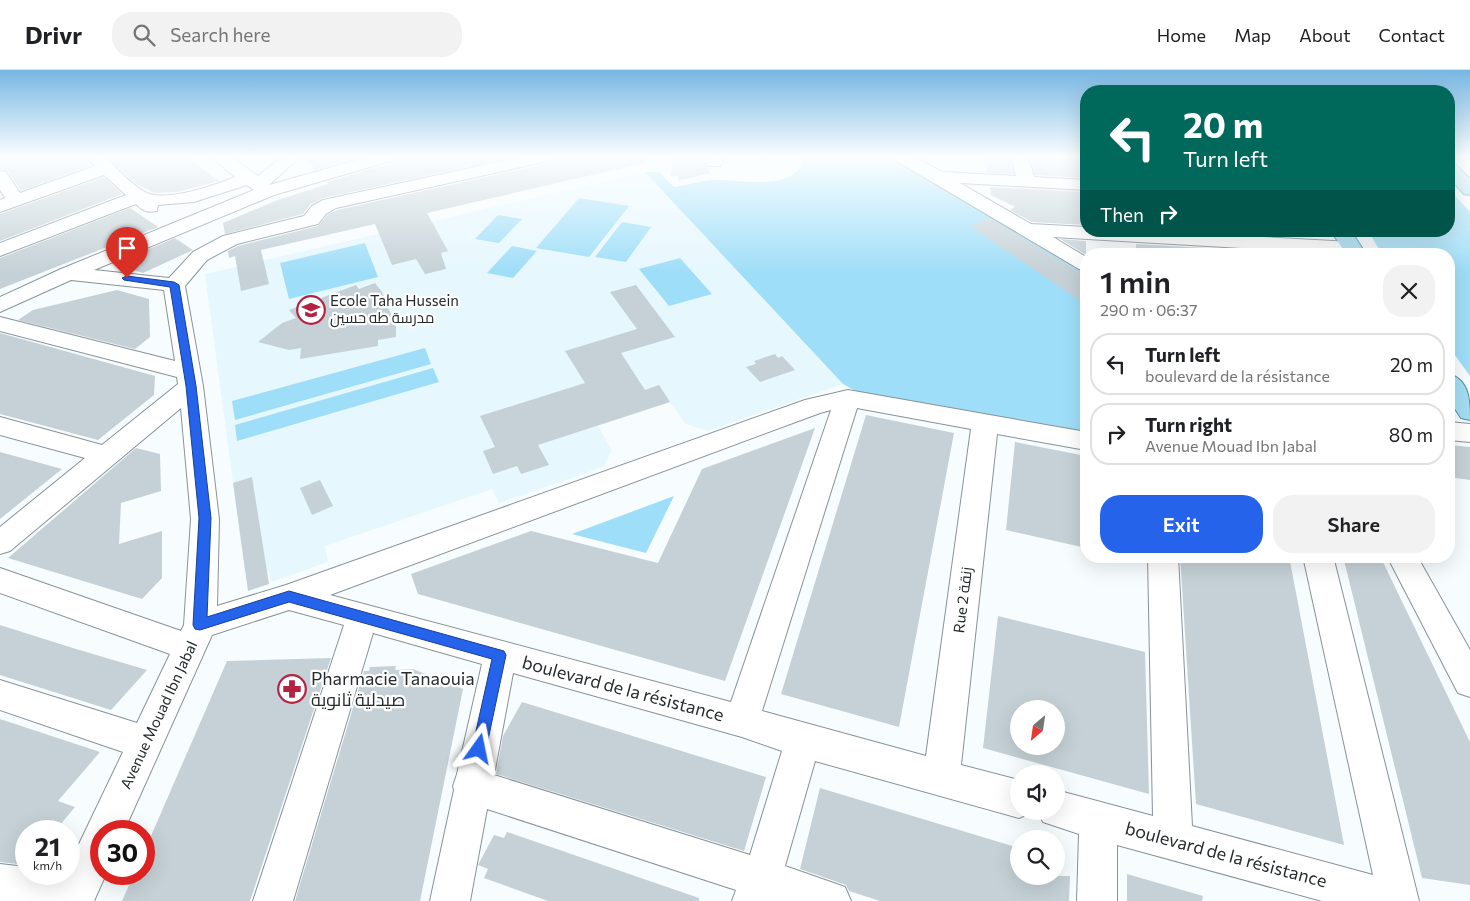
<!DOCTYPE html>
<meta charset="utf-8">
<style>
:root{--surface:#fff;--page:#f2f2f2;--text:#202124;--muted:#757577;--line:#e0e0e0;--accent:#2563eb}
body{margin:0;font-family:Commissioner,Cairo,sans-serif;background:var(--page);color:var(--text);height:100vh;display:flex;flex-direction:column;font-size:19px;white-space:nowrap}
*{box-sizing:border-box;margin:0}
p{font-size:16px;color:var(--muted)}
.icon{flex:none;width:28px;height:28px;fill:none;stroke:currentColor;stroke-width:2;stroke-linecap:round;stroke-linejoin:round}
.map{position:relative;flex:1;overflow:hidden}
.sheet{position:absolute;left:1080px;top:178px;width:375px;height:315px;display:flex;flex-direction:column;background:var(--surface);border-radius:20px;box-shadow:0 5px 20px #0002}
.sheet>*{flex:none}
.banner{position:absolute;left:1080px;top:15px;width:375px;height:152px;border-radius:20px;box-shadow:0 5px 20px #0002;background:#00695c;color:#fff;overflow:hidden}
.needle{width:32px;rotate:209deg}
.controls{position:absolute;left:1010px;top:630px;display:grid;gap:10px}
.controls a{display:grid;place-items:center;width:55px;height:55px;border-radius:50%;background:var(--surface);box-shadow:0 5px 20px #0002;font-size:25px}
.speed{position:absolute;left:15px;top:750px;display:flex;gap:10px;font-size:25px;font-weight:700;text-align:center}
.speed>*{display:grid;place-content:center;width:65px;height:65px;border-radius:50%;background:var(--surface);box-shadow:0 5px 20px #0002;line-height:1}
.speed small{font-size:12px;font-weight:400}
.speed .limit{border:8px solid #d22;background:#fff;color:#111}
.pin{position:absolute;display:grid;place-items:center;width:42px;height:42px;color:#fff;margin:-51px -21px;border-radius:50% 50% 50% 0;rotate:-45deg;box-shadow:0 0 5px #0007}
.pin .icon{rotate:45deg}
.me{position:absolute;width:55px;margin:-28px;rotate:12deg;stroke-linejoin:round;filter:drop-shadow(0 0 4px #0008)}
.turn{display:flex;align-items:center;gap:18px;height:105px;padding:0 20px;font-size:22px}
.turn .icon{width:65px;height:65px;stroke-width:2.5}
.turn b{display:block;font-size:35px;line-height:42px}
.then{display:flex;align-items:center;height:48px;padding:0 20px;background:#0003;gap:10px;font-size:19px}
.round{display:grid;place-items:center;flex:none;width:52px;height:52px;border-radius:20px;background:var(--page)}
.headline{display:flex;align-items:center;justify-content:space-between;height:85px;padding:0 20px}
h1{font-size:30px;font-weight:600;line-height:38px}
.action{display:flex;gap:10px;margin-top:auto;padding:10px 20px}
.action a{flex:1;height:58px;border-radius:20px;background:var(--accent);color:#fff;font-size:20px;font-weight:600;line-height:58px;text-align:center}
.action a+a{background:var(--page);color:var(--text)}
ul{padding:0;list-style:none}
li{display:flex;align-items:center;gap:15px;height:62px;margin:0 10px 8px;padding:0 10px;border:2px solid var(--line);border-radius:20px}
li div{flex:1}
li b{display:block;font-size:19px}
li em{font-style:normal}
header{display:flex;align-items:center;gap:30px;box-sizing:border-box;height:70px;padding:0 25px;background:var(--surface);border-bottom:1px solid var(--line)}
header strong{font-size:24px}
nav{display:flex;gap:28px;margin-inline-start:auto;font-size:18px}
.search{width:350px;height:45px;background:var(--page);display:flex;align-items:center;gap:12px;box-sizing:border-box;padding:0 18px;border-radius:20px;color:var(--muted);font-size:19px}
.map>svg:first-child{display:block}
.built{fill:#e6f7fe}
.green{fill:#9fdef8}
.building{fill:#c5d1d6;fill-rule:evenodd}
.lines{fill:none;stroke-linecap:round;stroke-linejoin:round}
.street-casing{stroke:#889398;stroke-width:2}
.primary-casing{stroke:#4f91aa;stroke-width:2}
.street{fill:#fff;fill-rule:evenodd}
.primary{fill:#a3def4;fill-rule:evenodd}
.route{fill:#2563eb;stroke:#184099}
.labels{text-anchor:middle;stroke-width:4.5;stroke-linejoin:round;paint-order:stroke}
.poi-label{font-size:15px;fill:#262b2d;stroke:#fff;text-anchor:start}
.street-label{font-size:15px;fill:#262b2d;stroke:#fff}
.near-poi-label{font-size:18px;fill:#262b2d;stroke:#fff;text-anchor:start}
.near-street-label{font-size:18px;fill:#262b2d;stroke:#fff}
</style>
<header>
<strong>Drivr</strong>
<div class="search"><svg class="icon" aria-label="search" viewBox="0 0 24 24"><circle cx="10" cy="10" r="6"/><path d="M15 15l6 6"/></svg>Search here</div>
<nav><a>Home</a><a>Map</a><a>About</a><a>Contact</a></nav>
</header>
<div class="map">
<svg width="1470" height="831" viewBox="0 0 1470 831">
<rect width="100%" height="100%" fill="#f7fcfe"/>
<path class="built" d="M645,102l198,212 -135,47 -22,-7 -16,-22 -72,24 14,25 -9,16 -104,36 -7,-14 -167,57 3,16 -57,20 -2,-11 -23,8 -41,-305z"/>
<path class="green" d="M805,86h88l104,59 89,56v163l-225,-40 -18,-10 -198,-212h14l15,15c12,-2 26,-6 38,-7 27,-1 86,14 93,-24z
M1449,119l21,23v164l-21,-29v-93h-67l-14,-23h81z
M579,128l50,8 -40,51 -53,-9z
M498,145l24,4 -23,24 -24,-4z
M622,152l29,5 -25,35 -31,-5z
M365,173l13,34 -89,22 -9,-36z
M512,176l25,5 -24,27 -26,-5z
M680,188l32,36 -43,12 -30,-37z
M425,278l6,16 -196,56 -3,-19z
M433,298l6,14 -202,59 -2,-16z
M674,426l-28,57 -74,-19z"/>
<path class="building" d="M0,86h84l8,9 -71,26 -13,-20 -8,-2z
M106,86h80l33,25 -42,11 -23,1 -19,-10z
M303,86h63l-50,14z
M399,86h120l-196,42 -12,6 -8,10 -78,20 -2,-11 52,-22 53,-17 -1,-2 68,-20z
M559,86h84l1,7 -217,50 21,38 -7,2 5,16 -21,5 -9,-15 -24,6 -17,-41 -114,26 8,34 -28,7 -6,-35 -6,2 -1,-7 10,-5 80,-20 9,-11 10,-5 217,-48z
M673,86h28l9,17 -32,8v-5h-7z
M983,86h26l5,18 -27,-1z
M1030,86h56v22l-51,-3z
M104,107l18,17 -122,47v-27z
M990,117l96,5v33l-54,-3 -22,-12 5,-3 -24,-12z
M130,138l28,19 -158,62v-31z
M989,148l89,53 8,2v32l-116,-79z
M175,168l18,12 -50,23 -30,-9z
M1060,169l26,2v14z
M1136,174l86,5 2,5h-88z
M375,213l7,9 14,35v10l-18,3v6l-78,13 1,-11 -12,2 -31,-8 24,-19 14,-5 -7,-8 67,-25 3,4z
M636,215l39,52 -54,16 24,37 14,-5 11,17 -132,43 11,20 -28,9 -4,-8 -24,8 -10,-23 12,-4 -15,-31 105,-33 -20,-32 72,-22 -27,-37z
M117,220l32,9 1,38 -15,12 -117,-29 15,-10z
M0,263l155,43 -1,19 -56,45 -98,-26z
M775,284l3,4 4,-2 13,14 -35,12 -14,-15 10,-3 -2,-3z
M866,345l88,18 -55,294 -118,-33z
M815,358l-90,253 -307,-87 -7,-20 120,-43 127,32 44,-94z
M1015,372l71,14v92l-80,-18z
M1449,375l21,2v33l-21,-3z
M136,378l24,6 1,37 -40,12 -2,41 43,-13v47l-20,21 -134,-41z
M0,382l62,17 -62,50z
M252,407l17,107 -21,7 -15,-108z
M320,410l13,26 -21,9 -12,-27z
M1180,486h109l55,289 -148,-41z
M1343,486h37l90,186v143l-48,-7z
M998,546l147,36 4,142 -166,-46zM1019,639h37v37h-37z
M0,555l76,24 71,21 -36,40 -111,-35z
M331,588l-81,243h-128l12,-27h10v-22l83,-191z
M396,596l-1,4 18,-1 50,20 -43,212h-125l69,-230h5l1,-4z
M522,632l244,75 -22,74 -248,-77 7,-38z
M0,649l100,33 -42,49 17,6 -20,24h-29v34l-26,-3z
M820,718l199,60v28h51l-1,25h-189l-31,-10 -3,-6 -46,-16z
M507,762l192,66v3h-151l-64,-23 4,-9 -10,-4 16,-30 10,3z
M1127,804l76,22 -1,5h-75z"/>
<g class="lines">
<defs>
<path id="street" d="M86,86h18c11,10 27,29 41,36 19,11 71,-7 90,-15l-25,-21h19l29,20 25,-20h18l-32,29 102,-29h26l-3,4 -120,35 -180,75 75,8 24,-26 30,-16 81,-20 8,-10 11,-6 203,-44h31l-3,4 -6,1 -212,47 -10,6 -8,10 -81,20 -30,16 -22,26 18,100 16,133 -2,87 69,-21 519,-185 43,-10 238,42v18l-89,-16 -36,331 58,15v31l13,1 -13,6 -204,-57 -30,105 60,21 6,14h-119l4,-11 -249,-81 -17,92h-40l24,-111 -1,-4 4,-12 25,-110 -109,-31 -80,268h-40l91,-276 -55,-15 -77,25 -88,196h-23v43h5l-12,27h-94v-37l26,3v7h43v-9l54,-113 -123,-42v-30l137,43 33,-69 -170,-61v-25l181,63 3,-6 7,-106 -10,-111 -171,143 -10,3v-27l85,-69 -85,-23v-18l102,28 76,-61 -1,-7 -177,-46v-14l175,44 -11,-71 -93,-10 -71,32v-15l61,-28 193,-79 -7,-5 -53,17 -36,3 -1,6c-10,2 -14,0 -21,-7l-136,52v-13l126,-48 -22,-20 -104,37v-12l5,-2 -5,-8v-19l6,1 14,21 75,-27zM857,338l114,21 -45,327 -164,-45zM831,340l-100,292 -401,-107 490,-182zM513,603l229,64 40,14 -32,104 -256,-80z
M703,86h17l3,6 -3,4h-12z
M892,86h21l29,16 74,4 -5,-20h17l6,21 52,3v10l-126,-7 71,41 55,3v4h72l193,11 7,2 3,4 -3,4 -12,2 -293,-17 33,20v14l-7,-2 -184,-109z
M1449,352l21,2v18l-21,-2z
M1148,486h30l14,270 181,49 -70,-319h30l86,345h-97l-205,-56v56h-40l2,-67 -36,-12 -5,-11h18v-21l97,26z
M1387,486h30l53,94v47l-12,-4z"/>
<path id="primary" d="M1449,93l6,1 15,15v16l-6,-1 -15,-16z
M1331,161h20l15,23h-20z
M1449,304c21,6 21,28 21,46l-9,-2 -12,-18z"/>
</defs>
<use href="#street" class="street-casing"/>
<use href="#primary" class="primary-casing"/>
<use href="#street" class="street"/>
<use href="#primary" class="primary"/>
</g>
<linearGradient id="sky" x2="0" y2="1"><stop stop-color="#77b7e2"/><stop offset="0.43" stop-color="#fbfeff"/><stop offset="1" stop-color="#fbfeff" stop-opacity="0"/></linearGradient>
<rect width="1470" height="202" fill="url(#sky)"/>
<path class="route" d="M127,206l47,6 5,3 17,101 15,132 -4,99 82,-26 215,60 2,4 -21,99 -6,2 -5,-2 -2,-5 20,-90 -203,-57 -89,28 -5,-1 -2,-4 6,-107 -13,-132 -16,-99 -46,-7 -2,-2z"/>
<defs>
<symbol id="school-ring" viewBox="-11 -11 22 22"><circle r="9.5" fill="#fff" stroke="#b42141" stroke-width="1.5"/><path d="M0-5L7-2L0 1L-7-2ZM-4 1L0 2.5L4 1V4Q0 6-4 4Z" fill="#b42141"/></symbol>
<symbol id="pharmacy-ring" viewBox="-11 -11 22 22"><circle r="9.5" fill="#fff" stroke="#b42141" stroke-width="1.5"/><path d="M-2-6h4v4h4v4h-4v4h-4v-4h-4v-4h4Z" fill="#b42141"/></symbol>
</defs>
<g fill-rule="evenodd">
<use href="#school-ring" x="295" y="224" width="32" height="32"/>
<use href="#pharmacy-ring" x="276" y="603" width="32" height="32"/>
</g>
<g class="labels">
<g class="poi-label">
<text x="330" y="236">Ecole Taha Hussein<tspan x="330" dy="17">مدرسة طه حسين</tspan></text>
</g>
<g class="street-label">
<text transform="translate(963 530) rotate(-83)" y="5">Rue 2 زنقة</text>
<text transform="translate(159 645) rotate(-65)" y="5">Avenue Mouad Ibn Jabal</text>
</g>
<g class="near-poi-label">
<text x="311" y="615">Pharmacie Tanaouia<tspan x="311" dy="21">صيدلية ثانوية</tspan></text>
</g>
<g class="near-street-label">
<text transform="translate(623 619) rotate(15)" y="6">boulevard de la résistance</text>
<text transform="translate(1226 785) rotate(15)" y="6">boulevard de la résistance</text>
</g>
</g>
</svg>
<div class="controls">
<a><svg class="needle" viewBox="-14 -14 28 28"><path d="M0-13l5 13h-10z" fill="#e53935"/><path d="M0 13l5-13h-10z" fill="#757577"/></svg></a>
<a><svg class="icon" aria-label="sound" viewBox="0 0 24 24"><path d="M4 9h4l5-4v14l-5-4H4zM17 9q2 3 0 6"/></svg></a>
<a><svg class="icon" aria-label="search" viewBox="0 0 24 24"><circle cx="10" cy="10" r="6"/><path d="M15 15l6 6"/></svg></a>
</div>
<div class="speed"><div>21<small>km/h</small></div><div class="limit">30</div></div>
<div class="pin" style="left:127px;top:208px;background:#d93025"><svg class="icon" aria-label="arrive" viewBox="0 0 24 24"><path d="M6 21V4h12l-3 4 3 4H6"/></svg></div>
<svg class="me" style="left:479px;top:679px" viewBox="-20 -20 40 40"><path d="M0-17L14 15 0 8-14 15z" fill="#2563eb" stroke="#fff" stroke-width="4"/></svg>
<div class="banner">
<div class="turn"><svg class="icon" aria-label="left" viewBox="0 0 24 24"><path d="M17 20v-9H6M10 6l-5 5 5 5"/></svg><div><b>20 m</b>Turn left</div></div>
<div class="then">Then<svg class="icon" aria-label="right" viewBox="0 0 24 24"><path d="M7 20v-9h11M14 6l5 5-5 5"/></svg></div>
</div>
<section class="sheet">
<div class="headline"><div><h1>1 min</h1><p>290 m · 06:37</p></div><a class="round"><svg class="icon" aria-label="close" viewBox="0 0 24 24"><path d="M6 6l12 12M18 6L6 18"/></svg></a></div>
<ul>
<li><svg class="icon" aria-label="left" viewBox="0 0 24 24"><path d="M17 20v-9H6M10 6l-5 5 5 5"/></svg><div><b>Turn left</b><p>boulevard de la résistance</p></div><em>20 m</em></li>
<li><svg class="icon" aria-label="right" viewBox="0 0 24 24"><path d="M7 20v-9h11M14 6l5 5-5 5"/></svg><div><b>Turn right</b><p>Avenue Mouad Ibn Jabal</p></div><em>80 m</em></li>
</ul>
<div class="action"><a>Exit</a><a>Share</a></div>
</section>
</div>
